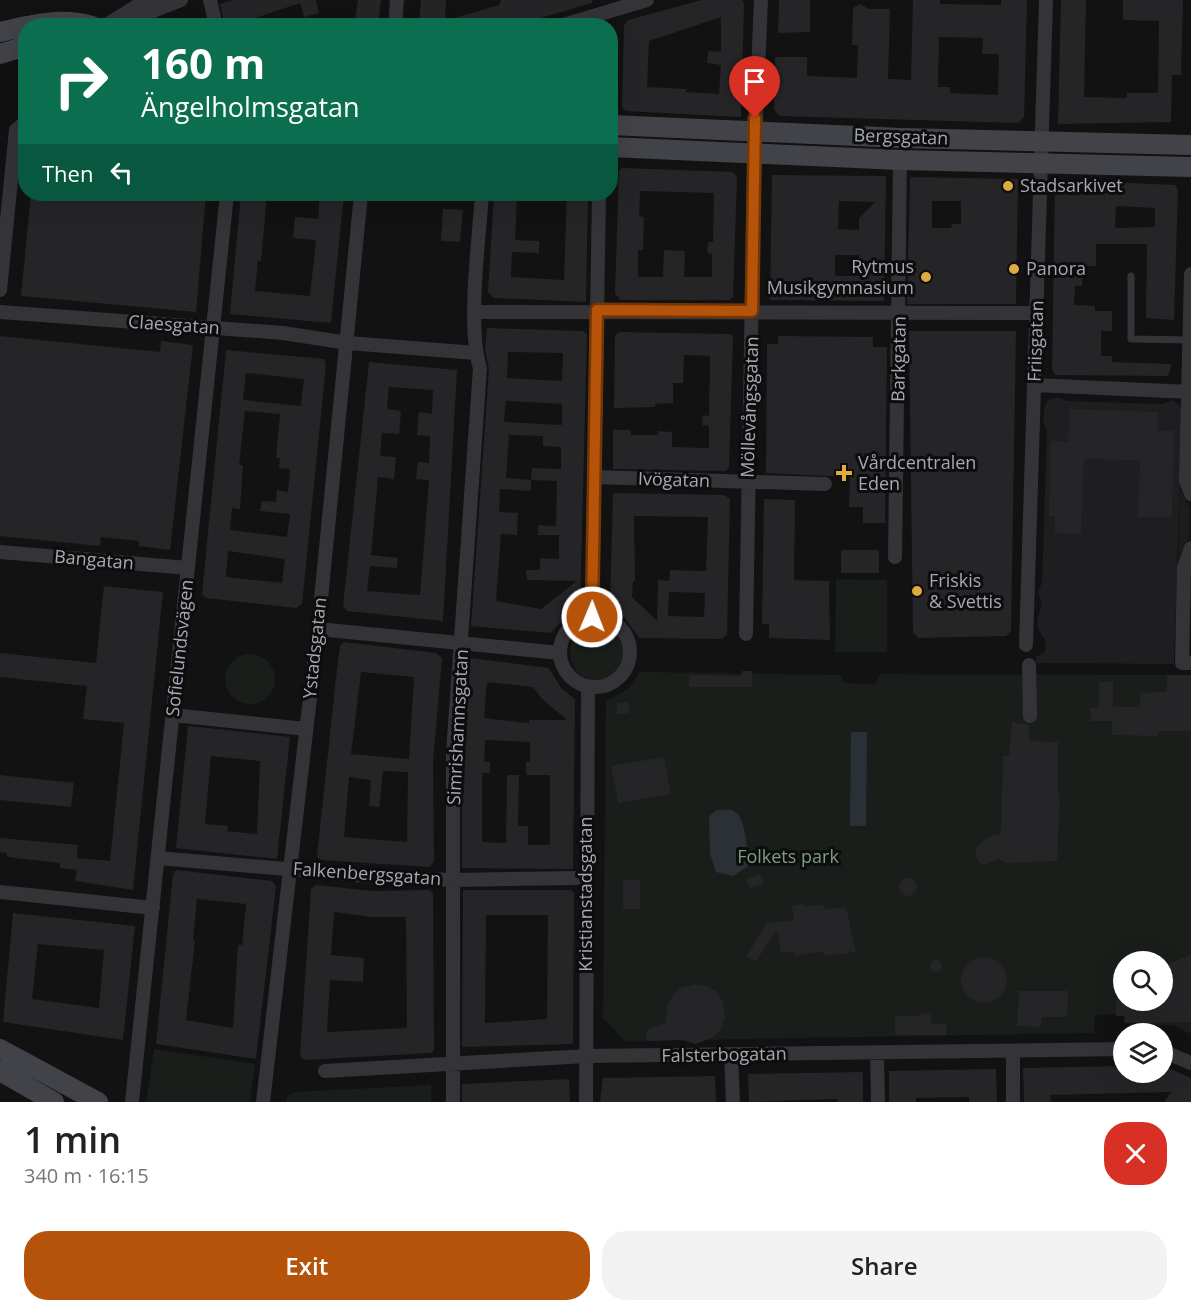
<!DOCTYPE html>
<meta charset="utf-8">
<style>
:root{--surface:#fff;--page:#f2f2f2;--text:#222;--muted:#767676;--accent:#b45309}
body{margin:0;font-family:"Open Sans",sans-serif;background:var(--page);color:var(--text);height:100vh;display:flex;flex-direction:column;font-size:22px;white-space:nowrap}
*{box-sizing:border-box;margin:0}
p{font-size:20px;color:var(--muted)}
.icon{flex:none;width:33px;height:33px;fill:none;stroke:currentColor;stroke-width:2;stroke-linecap:round;stroke-linejoin:round}
.map{position:relative;height:1102px;overflow:hidden}
.details{display:flex;flex-direction:column;background:var(--surface);flex:1}
.details>*{flex:none}
.hud{position:absolute;left:18px;top:18px;width:600px;height:183px;border-radius:24px;box-shadow:0 6px 24px #0002;background:#0b6e4f;color:#fff;overflow:hidden}
.controls{position:absolute;left:1113px;top:951px;display:grid;gap:12px}
.controls a{display:grid;place-items:center;width:60px;height:60px;border-radius:50%;background:var(--surface);box-shadow:0 6px 24px #0002;font-size:30px}
.pin{position:absolute;display:grid;place-items:center;width:51px;height:51px;color:#fff;margin:-62px -26px;border-radius:50% 50% 50% 0;rotate:-45deg;box-shadow:0 0 6px #0007}
.pin .icon{rotate:45deg}
.me{position:absolute;width:66px;margin:-33px;rotate:1deg;stroke-linejoin:round;filter:drop-shadow(0 0 4px #0008)}
.turn{display:flex;align-items:center;gap:21px;height:126px;padding:0 24px;font-size:27px}
.turn .icon{width:78px;height:78px;stroke-width:2.5}
.turn b{display:block;font-size:42px;line-height:51px}
.then{display:flex;align-items:center;height:57px;padding:0 24px;background:#0003;gap:12px;font-size:22px}
.round{display:grid;place-items:center;flex:none;width:63px;height:63px;border-radius:24px;background:var(--page)}
.overview{display:flex;align-items:center;justify-content:space-between;height:102px;padding:0 24px}
h1{font-size:36px;font-weight:600;line-height:45px}
.cta{display:flex;gap:12px;margin-top:auto;padding:12px 24px}
.cta a{flex:1;height:69px;border-radius:24px;background:var(--accent);color:#fff;font-size:24px;font-weight:600;line-height:69px;text-align:center}
.cta a+a{background:var(--page);color:var(--text)}
.map>svg:first-child{display:block}
.built{fill:#1e1e20}
.green{fill:#191e1a;fill-rule:evenodd}
.water{fill:#2a3036}
.building{fill:#252527;fill-rule:evenodd}
.lines{fill:none;stroke-linecap:round;stroke-linejoin:round}
.lane{stroke:#343438;stroke-width:7}
.street{stroke:#343438;stroke-width:14}
.secondary{stroke:#424348;stroke-width:20}
.route-casing{stroke:#753606;stroke-width:15}
.route{stroke:#b45309;stroke-width:10}
.poi-dot{fill:#dfaa3f;stroke:#0d0d0e;stroke-width:2}
.labels{text-anchor:middle;stroke-width:6;stroke-linejoin:round;paint-order:stroke}
.street-label{font-size:18px;fill:#a5a9b3;stroke:#0d0d0e}
.poi-label{font-size:18px;fill:#a5a9b3;stroke:#0d0d0e;text-anchor:start}
.park-label{font-size:18px;fill:#7e9c80;stroke:#0d0d0e}
</style>
<div class="map">
<svg width="1191" height="1102" viewBox="0 0 1191 1102">
<rect width="100%" height="100%" fill="#121213"/>
<path class="built" d="M1058,397l9,4 96,3 9,-4 7,4 3,8 -8,252 -138,-1v-7l7,-2 3,-5 -1,-9 -7,-11 -1,-9 5,-16 -4,-13 4,-8 5,-152 -4,-9 1,-14 4,-8z"/>
<path class="green" d="M1180,489l10,19 -1,30 -11,21z
M836,579l51,1v72h-52z
M570 653a28 28 0 1 1 56 0a28 28 0 1 1-56 0Z
M225 679a25 25 0 1 1 50 0a25 25 0 1 1-50 0Z
M640,672l200,3 5,8 30,1 5,-10 311,1v359l-17,-8 -49,-3 -1,-7 -8,-2 -21,1 -1,18 -469,8 -22,-23 3,-317 22,-12zM1124,962h38v38h-38z
M154,1049l101,15 -5,38h-104z
M431,1085v17h-145l1,-5 7,-5z"/>
<path class="water" d="M851,732h16l-1,94h-16z
M717,810c4,0 11,-1 15,0 14,4 16,43 16,56l-15,10 -17,-4 -6,-18 -1,-38z"/>
<path class="building" d="M233,0h83l3,13 -15,4 -4,-14 -56,19 1,4h-20l-5,-22z
M358,0h23l-3,26h-18l-5,-6z
M421,0h25l-1,21 54,-16 2,-5h91v3l-79,23h-94z
M702,0h40l2,4 -3,113 -115,-6 -4,-3 2,-83 4,-5zM721,17v35l-13,-1 -1,12 14,2 -2,29 -33,-2v-3l-39,-2 2,-46z
M779,0h31v32l-32,1z
M913,0h27v4l61,1v-5h26l-3,117 -6,6 -239,-7 -5,-7 1,-52h32v19l50,2 1,-33h-6l1,-37 7,-4 9,5h21l-2,70 23,1zM939,37l44,1 -1,16h17l-1,41 -48,-2v-6h-12z
M1061,0h25l-2,97 43,1v-5h31l1,-72 -36,-1v-20h60l-2,75h-9l-1,47 -113,2z
M622,168l111,4 4,5 -4,120 -4,3h-109l-5,-7 4,-122zM640,191l74,2 -1,49h-5l-1,11 5,1v23h-28l1,-26 -21,-1 -1,27h-25v-27h5l1,-33 -5,-1z
M772,175l114,1 -2,125 -114,-1zM839,201l36,1 -16,16v12l-21,-1zM835,255h24v21h-24z
M910,177l108,2 -2,125h-109zM932,201h29v23h-9l-1,4h-19z
M1058,180l117,5 3,5 -4,130 -28,-2 1,-74h-51v22h-12l-2,20h-7l-1,19 21,1v5h17v20h-11v25h11v6l60,2 -4,12 -113,-1 -3,-5 3,-187zM1116,206l39,2v19l-40,1z
M31,194h175l-10,118 -175,-16z
M241,194h26l-6,67h-3l-3,30 55,5 6,-56 -23,-2 2,-21 23,2 2,-25h24l-13,129 -101,-9z
M494,194h23l-2,46 24,1v12l-27,-1 -1,25 53,3 3,-86h21l-2,108 -92,-4 -6,-6z
M443,209l20,1 -3,32 -19,-1z
M487,328l96,3 4,3 -7,274 -15,10 -15,15 -79,-7 18,-257 -4,-19zM508,352l55,1 -1,28 -55,-3zM506,401l56,3v21l-58,-3zM509,435l34,1v10l18,1v22l-29,-1 -1,12 -25,-2zM531,480l26,1 -1,45 -18,-1v10h21v24l-19,-1v12h-14l1,10 50,1 -36,28 -45,-8 5,-67 16,1 1,-22 -19,-1 1,-23 31,2z
M909,331h107l-5,300 -5,5 -88,2 -5,-6z
M619,332l110,2 4,2 -4,131 -3,4 -113,-2v-39h18v5h27v-4l14,1v15l37,1v-22l-7,-1 1,-10 6,1 1,-60 -26,-1 -1,28h-10v20l-18,1v3l-41,1 1,-72z
M0,336l160,16 1,-11 32,4 -23,205 -31,-4v-5l-38,-4 -1,9 -100,-10z
M778,336l95,1v10h14l-2,176h-22v-16h-14l1,-30 -84,-4 1,-129h11z
M226,350l98,9 2,5 -24,240 -6,4 -90,-10 -4,-4zM246,373l58,6 -3,27 -58,-6zM245,411l35,3 -4,44h4l-1,10 11,1 -2,23 -11,-2 -1,12 -14,-1 -2,10 30,3 -3,23 -57,-7 2,-22 8,1 3,-44h-4zM228,551l57,8 -3,24 -56,-6z
M369,362l88,8 -14,251 -96,-10 -4,-5zM389,387l44,3 -1,24 -13,-2 -2,23 13,1 -1,27 -11,-1 -2,17 13,1 -9,115 -53,-4 3,-25 27,2 1,-10 -27,-3 7,-78 16,2 2,-22 -16,-1 2,-23 17,1 2,-23 -14,-2z
M1070,409l88,3 -1,19h17l-2,86h-34l2,-57 -56,-1 -3,75 -26,-1v-17h-6l2,-75 17,1z
M613,493l111,2 6,4 -3,135 -5,5 -83,-1 -15,-21 -14,-9zM634,516l74,1 -2,54 -36,-1 -1,11 -11,-1 -1,41 -25,-24 1,-16h2zM669,592l36,1 -1,24 -36,-1z
M764,499l31,1 -1,80 35,1 1,59 -61,-2v-14h-7z
M841,550h38v23h-38z
M104,586l59,6 -30,298 -58,-9 2,-11 -17,-2v-5l-53,-6v-4l-7,-1v-14l78,7 -1,13 33,3 14,-138 -41,-4 4,-33 -87,-9v-24l96,10z
M344,642l92,11 6,5 -9,103 1,101 -5,5 -109,-7 -3,-4 19,-178 4,-32zM361,672l53,5 -5,82 -58,-5zM383,771l25,1 -1,70 -63,-5 5,-60 22,3 -2,26 10,1z
M470,658l79,10 12,20 14,11 -2,170 -111,-1v-115zM487,682l46,5 8,11 26,22h-38v3l-45,-5zM485,740l45,2v20h-4v13h24v70h-22v-19h-10l1,-51h-12l-1,68 -24,-1v-69h8v-11h-6z
M742,671h10v16h-63v-12l53,1z
M1167,675h24v56h-33v5l-46,-1v-14h-21l-1,-13 9,-1v-25h14v25h27v-14l27,-1z
M629,702v11l-12,1v-11z
M1012,722l17,3v16l29,1v52h2l-3,67 -52,2 -7,-5 -12,7 -6,-2 -4,-6v-9l4,-5 11,-7 10,-2 2,-78h6z
M188,726l102,11 -13,122 -101,-11zM211,756l49,5 -3,73 -30,-3 1,-5 -23,-2z
M664,757l7,37 -53,9 -7,-37z
M0,775l74,8 -3,24 -71,-7z
M177,870l95,11 4,5 -20,173 -100,-15 17,-170zM197,899l49,5 -4,41h-4l-5,83 -47,-8 9,-79 -2,-1z
M760,874l4,10 -15,4 -3,-9z
M899 887a9 9 0 1 1 18 0a9 9 0 1 1-18 0Z
M623,880h17v29h-17z
M316,885l57,6 57,-1 3,4 1,156 -3,3 -127,7 -4,-4 11,-167zM334,912l38,5h34l1,111 -80,4 3,-52 33,2 1,-24 -33,-3z
M463,890h108l3,3 -1,151 -111,3zM486,915h62l-1,104 -62,4z
M804,904l1,2 19,-1 1,4 21,-2 10,45 -31,4 -1,-5 -29,5 -1,-5 -13,2 -4,-23 -21,31 -10,-4 21,-34 27,-3 -2,-14z
M13,913l122,13 -12,114 -120,-18zM38,944l66,6 -5,58 -67,-9z
M1191,955v67l-66,1 -1,-7h-8v-16h46v-33z
M961 980a23 23 0 1 1 46 0a23 23 0 1 1-46 0Z
M930 966a6 6 0 1 1 12 0a6 6 0 1 1-12 0Z
M696,984l11,2 10,6 6,10 2,15 -4,12 -7,8 -18,7 -14,-4 -35,1 -1,-8 4,-5 16,-5 1,-18 6,-10 7,-7z
M1019,991h49l-1,26h-25l-1,10 -24,-1z
M921,1013h10v11h16l-1,11h-51v-19h26z
M1162,1065l29,13v24h-27l7,-10 -121,3 1,7h-27l-1,-34 101,-2v6h38z
M996,1069l1,33h-28v-5l-53,1v4h-27v-31z
M863,1072v30h-25l-1,-3 -88,3 -1,-28z
M715,1076l1,26h-116l3,-24z
M569,1079l1,23h-108v-18z"/>
<g class="lines">
<path class="lane" d="M1131,276v63l59,1"/>
<path class="street" d="M210,0l6,26
M105,26l32,-20 24,-6
M130,26l18,-13 33,-13
M395,26l2,-26
M560,26l87,-26
M1191,274l-5,207 5,13
M0,290l16,-160 10,-8
M0,312l283,21 65,10 128,10
M475,312l562,1
M1034,385l157,7
M594,477l231,7
M1191,548l-7,19 -2,96h9
M0,552l188,16
M895,557l5,-397
M560 652a35 35 0 1 1 70 0a35 35 0 1 1-70 0Z
M592,617l7,-423
M318,629l242,24
M746,634l8,-467 7,-167
M1026,645l20,-645
M1029,665l1,51
M173,715l133,14
M158,858l221,19 74,3 124,-2
M0,892l153,16
M1013,1051v51
M1162,1051l29,12
M731,1054l2,48
M877,1054l1,48
M325,1071l261,-15 538,-7
M132,1102l95,-908
M263,1102l55,-473 43,-435
M453,1102v-349l27,-385c-13,-42 -1,-128 2,-174
M586,1102l2,-415"/>
<path class="secondary" d="M28,26c22,-5 43,-7 64,0
M0,32l26,-6
M0,54l26,-8
M610,125l291,13 290,7
M610,147l290,13 291,7
M0,1049l98,53
M0,1071l54,31"/>
</g>
<g class="lines">
<defs>
<path id="route" d="M592,617l5,-307 155,1 3,-193"/>
</defs>
<use href="#route" class="route-casing"/>
<use href="#route" class="route"/>
</g>
<g class="poi-dot">
<circle cx="1008" cy="186" r="6"/>
<circle cx="1014" cy="269" r="6"/>
<circle cx="926" cy="277" r="6"/>
<path d="M841 464h6v6h6v6h-6v6h-6v-6h-6v-6h6z"/>
<circle cx="917" cy="591" r="6"/>
</g>
<g class="labels">
<g class="street-label">
<text transform="translate(901 137) rotate(2)" y="6">Bergsgatan</text>
<text transform="translate(174 325) rotate(4)" y="6">Claesgatan</text>
<text transform="translate(1036 341) rotate(-88)" y="6">Friisgatan</text>
<text transform="translate(899 359) rotate(-89)" y="6">Barkgatan</text>
<text transform="translate(750 407) rotate(-88)" y="6">Möllevångsgatan</text>
<text transform="translate(674 480) rotate(2)" y="6">Ivögatan</text>
<text transform="translate(94 560) rotate(5)" y="6">Bangatan</text>
<text transform="translate(180 648) rotate(-84)" y="6">Sofielundsvägen</text>
<text transform="translate(315 648) rotate(-84)" y="6">Ystadsgatan</text>
<text transform="translate(458 727) rotate(-87)" y="6">Simrishamnsgatan</text>
<text transform="translate(367 874) rotate(4)" y="6">Falkenbergsgatan</text>
<text transform="translate(586 894) rotate(-90)" y="6">Kristianstadsgatan</text>
<text transform="translate(724 1055) rotate(-1)" y="6">Falsterbogatan</text>
</g>
<g class="poi-label">
<text x="1020" y="192">Stadsarkivet</text>
<text x="914" y="273" text-anchor="end">Rytmus<tspan x="914" dy="21">Musikgymnasium</tspan></text>
<text x="1026" y="275">Panora</text>
<text x="858" y="469">Vårdcentralen<tspan x="858" dy="21">Eden</tspan></text>
<text x="929" y="587">Friskis<tspan x="929" dy="21">&amp; Svettis</tspan></text>
</g>
<g class="park-label">
<text x="788" y="863">Folkets park</text>
</g>
</g>
</svg>
<div class="controls">
<a><svg class="icon" aria-label="search" viewBox="0 0 24 24"><circle cx="10" cy="10" r="6"/><path d="M15 15l6 6"/></svg></a>
<a><svg class="icon" aria-label="layers" viewBox="0 0 24 24"><path d="M12 4l9 5-9 5-9-5zM3 14l9 5 9-5"/></svg></a>
</div>
<div class="pin" style="left:755px;top:118px;background:#d93025"><svg class="icon" aria-label="arrive" viewBox="0 0 24 24"><path d="M6 21V4h12l-3 4 3 4H6"/></svg></div>
<svg class="me" style="left:592px;top:617px" viewBox="-20 -20 40 40"><circle r="17" fill="#b45309" stroke="#fff" stroke-width="3"/><path d="M0-11L8 9 0 5-8 9z" fill="#fff"/></svg>
<div class="hud">
<div class="turn"><svg class="icon" aria-label="right" viewBox="0 0 24 24"><path d="M7 20v-9h11M14 6l5 5-5 5"/></svg><div><b>160 m</b>Ängelholmsgatan</div></div>
<div class="then">Then<svg class="icon" aria-label="left" viewBox="0 0 24 24"><path d="M17 20v-9H6M10 6l-5 5 5 5"/></svg></div>
</div>
</div>
<section class="details">
<div class="overview"><div><h1>1 min</h1><p>340 m · 16:15</p></div><a class="round" style="background:#d93025;color:#fff"><svg class="icon" aria-label="close" viewBox="0 0 24 24"><path d="M6 6l12 12M18 6L6 18"/></svg></a></div>
<div class="cta"><a>Exit</a><a>Share</a></div>
</section>
